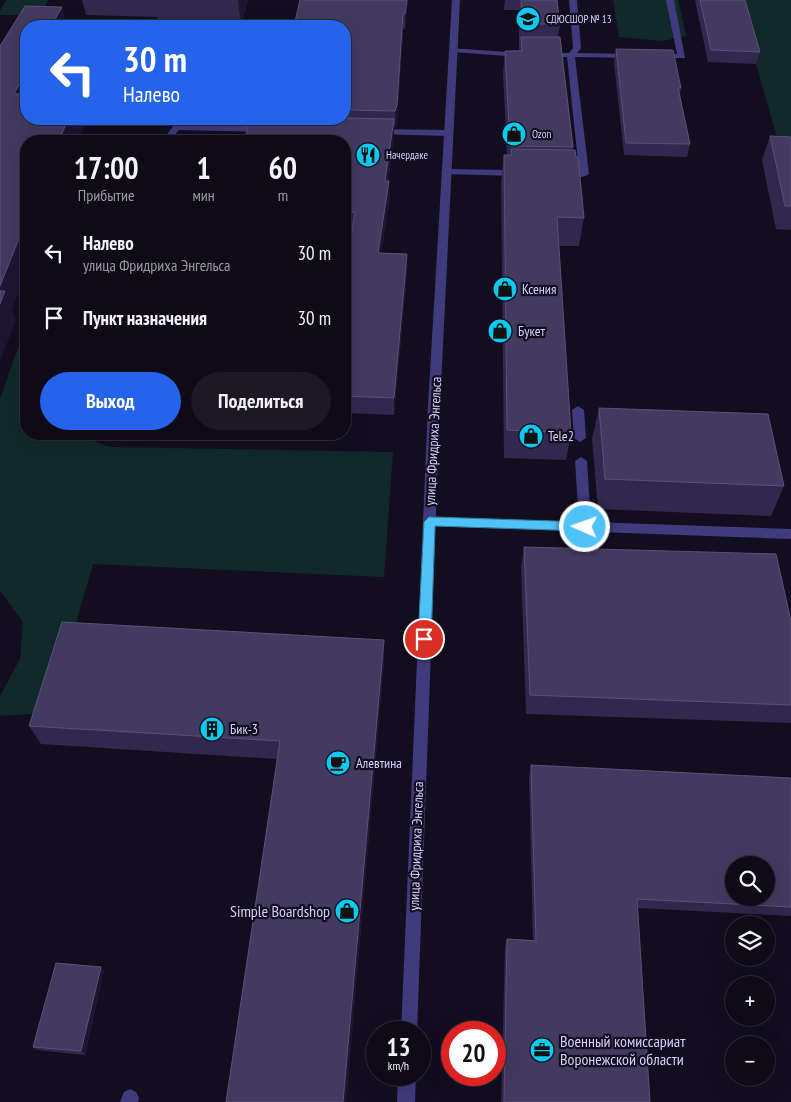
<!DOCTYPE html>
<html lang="ru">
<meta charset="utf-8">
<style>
:root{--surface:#0e0a18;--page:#1c1825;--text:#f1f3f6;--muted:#9b9aa2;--line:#2e2b37;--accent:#2563eb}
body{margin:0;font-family:"PT Sans Narrow",sans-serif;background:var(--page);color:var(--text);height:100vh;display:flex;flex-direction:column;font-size:19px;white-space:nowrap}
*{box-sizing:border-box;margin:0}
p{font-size:16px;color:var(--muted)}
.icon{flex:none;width:28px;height:28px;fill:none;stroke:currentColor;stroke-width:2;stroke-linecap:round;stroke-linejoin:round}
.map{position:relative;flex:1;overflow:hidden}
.sheet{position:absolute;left:20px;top:135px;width:331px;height:305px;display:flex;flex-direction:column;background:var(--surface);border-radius:20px;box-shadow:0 5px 20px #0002,0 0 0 1px var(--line)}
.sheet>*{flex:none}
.hud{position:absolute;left:20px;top:20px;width:331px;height:105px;border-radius:20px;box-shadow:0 5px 20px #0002,0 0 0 1px var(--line);background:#2563eb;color:#fff;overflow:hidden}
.tools{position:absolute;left:725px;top:856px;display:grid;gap:10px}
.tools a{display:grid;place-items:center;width:50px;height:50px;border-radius:50%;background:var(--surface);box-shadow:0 5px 20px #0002,0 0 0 1px var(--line);font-size:25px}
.speed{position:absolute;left:366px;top:1021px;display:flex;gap:10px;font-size:25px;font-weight:700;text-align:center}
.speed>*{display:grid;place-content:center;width:65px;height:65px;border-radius:50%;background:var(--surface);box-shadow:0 5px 20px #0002,0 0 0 1px var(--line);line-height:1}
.speed small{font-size:12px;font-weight:400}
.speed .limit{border:8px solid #d22;background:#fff;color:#111}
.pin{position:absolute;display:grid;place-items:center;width:42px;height:42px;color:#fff;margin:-21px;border:2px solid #fff;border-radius:50%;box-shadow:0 1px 5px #0007}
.me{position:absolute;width:55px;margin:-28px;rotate:272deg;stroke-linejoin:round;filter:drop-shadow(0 0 4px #0008)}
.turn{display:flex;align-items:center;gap:18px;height:105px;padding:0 20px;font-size:22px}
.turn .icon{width:65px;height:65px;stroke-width:2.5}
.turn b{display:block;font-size:35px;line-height:42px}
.eta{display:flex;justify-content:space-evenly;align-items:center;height:85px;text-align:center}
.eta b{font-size:30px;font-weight:700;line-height:35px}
.action{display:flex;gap:10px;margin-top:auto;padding:10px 20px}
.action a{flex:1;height:58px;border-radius:30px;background:var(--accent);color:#fff;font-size:20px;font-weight:700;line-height:58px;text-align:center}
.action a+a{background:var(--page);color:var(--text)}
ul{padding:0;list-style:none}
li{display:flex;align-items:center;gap:15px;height:65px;padding:0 20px}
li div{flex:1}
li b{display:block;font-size:19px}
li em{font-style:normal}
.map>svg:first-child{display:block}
.green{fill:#11292a}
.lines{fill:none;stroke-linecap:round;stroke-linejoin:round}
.service{fill:#413b7d;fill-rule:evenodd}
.tertiary{fill:#413b7d;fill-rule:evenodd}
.wall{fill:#31284d}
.shaded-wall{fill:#1d1633}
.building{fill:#433a60;stroke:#5a5179;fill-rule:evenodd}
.route{fill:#4fc3f7;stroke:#337fa1}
.labels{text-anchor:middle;stroke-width:4.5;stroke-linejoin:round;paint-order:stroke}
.far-poi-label{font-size:11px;fill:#d7cffd;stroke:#120e20;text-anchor:start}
.poi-label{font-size:14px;fill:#d7cffd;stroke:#120e20;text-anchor:start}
.street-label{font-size:14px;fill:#d7cffd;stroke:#120e20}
.near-poi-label{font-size:16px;fill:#d7cffd;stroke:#120e20;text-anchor:end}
</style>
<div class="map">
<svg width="791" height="1102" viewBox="0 0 791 1102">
<rect width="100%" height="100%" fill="#120e20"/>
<path class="green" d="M6,0h42l-7,15h-41v-4z
M613,0h65l8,36 -23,5 -44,-4z
M738,0h53v141h-13z
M26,325v109h50l33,13 284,5 -9,125 -291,-13 -43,149 -50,3v-20l20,-37 3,-37 -23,-31v-192z"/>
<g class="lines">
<path class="service" d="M569,0h8l4,48 -4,5 54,1 4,2 -4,2 -56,-1 14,117c-7,5 -23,5 -30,0l5,-3h15l-12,-114h-20l-4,-2 4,-2h22l4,-5z
M666,0h8l11,58h-27l-4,-2 4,-2h19z
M450,48l72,5 4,2 -4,2 -69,-5h-3z
M177,124l86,2 4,3 -4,3 -84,-2 -9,11h-8l12,-16z
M378,129l70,1 4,3 -4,3 -73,-2v-4z
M446,169l73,1 5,3 -5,3 -76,-2 -2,-2z
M578,406l6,4 2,28 -6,4 -6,-4 -2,-28z
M581,457l6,4 4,61 200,7v10l-362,-13 -4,-2 -2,-3 2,-3 4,-2 150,6 -4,-61z
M130,1089l6,3 3,6 -1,4h-18l4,-10z"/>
<path class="tertiary" d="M452,0h8l-20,406 -23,626h-16l27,-626z
M398,1075h18l-1,27h-18z"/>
</g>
<path class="wall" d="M82,0h166l-7,25 -83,-2 -1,-6 -71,-2z
M300,0h108l-3,29h-2l-6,92 -2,6h-1v10l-6,44 2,18 -9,54 26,19 -13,143 -49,-2v-138l7,-45 -7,-1v-88l-96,-21h-23l-1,-1h120v-93h-51z
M505,0h52l3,24 -2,13 15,110v3l11,68 -5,28h-20l12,187 -5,27 -62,-2 -3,-275 3,-28h3l-4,-82 2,-22 15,-1h-1v-40h-15z
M695,0h50l15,52 -4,12 -48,-2z
M616,49l65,39 -1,6 10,50 -3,13 -63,-2 -10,-93z
M770,136l21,1v93l-15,-1 -14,-69z
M599,408l185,78 -13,30 -173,-7 -6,-70z
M524,547l267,74v102l-265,-9 -5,-147z
M384,640v20l-38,442h-120l51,-343 -236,-15 -12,-18z
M531,765l260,13v138l-153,-8 12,194h-149l4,-154 2,-9 26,1 -4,-164z
M101,967l3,4 -19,84 -48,-5 -4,-3z"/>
<path class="shaded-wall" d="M238,0h10l-7,25z
M407,0h1l-3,29v-15z
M62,7l5,19h-16z
M403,14v15l-6,92 -2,6v-16z
M26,71v43l-12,-20z
M68,119h16l1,4 -7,18h-19z
M394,119v18l-8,61 -1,-17z
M389,181l1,18 -12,72v-18z
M26,221v53l-14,36 4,10 -16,41v-75z
M407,254v18l-13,143v-17z
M384,640v20l-38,442h-3z
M101,967l3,4 -19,84 -4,-4z"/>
<path class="building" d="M300,0h107l-2,14h-2l-6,91 -2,6 -50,-1v-84h-103l1,-1 51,1z
M521,0h36l3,24h-38z
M700,0h45l15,52 -49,-2z
M25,6l37,1 -11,19h-25v45l-12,23h12v25h42l-9,22h-33v80l-26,65v-240z
M521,37h39l13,110 -63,-1 -5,-95h17z
M616,49l57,1 8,38h-3l12,56 -64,-1z
M345,118l49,1 -9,62h4l-11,72 29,1 -13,144 -49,-2v-121l10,-63h-10v-71h-101l6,-22z
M770,136l21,1v69h-6z
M511,149l64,1 1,7h2l6,61 -27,-1 14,216 -64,-3 -3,-275h8z
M0,291h5l-5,13z
M599,408l169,6 16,72 -179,-7z
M524,547l252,7 15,67v84l-261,-10z
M62,622l322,18 -41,462h-117l54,-361 -251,-15z
M531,765l260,13v129l-154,-8 13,203h-146l3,-163 29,2zM734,865h32v33h-32z
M56,963l45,4 -20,84 -48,-4z"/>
<path class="route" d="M429,517l156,5 5,5 -5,4 -150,-5 -4,113 -2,4 -5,2 -4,-2 -2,-4 6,-117z"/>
<defs>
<symbol id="school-disc" viewBox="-11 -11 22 22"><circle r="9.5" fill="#0acaee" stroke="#120e20"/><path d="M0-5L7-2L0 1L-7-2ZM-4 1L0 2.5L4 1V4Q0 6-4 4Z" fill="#111"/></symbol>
<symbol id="shop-disc" viewBox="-11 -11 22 22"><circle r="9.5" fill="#0acaee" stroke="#120e20"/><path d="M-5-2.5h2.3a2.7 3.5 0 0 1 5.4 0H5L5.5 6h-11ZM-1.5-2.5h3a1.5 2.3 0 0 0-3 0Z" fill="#111"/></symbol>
<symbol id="restaurant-disc" viewBox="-11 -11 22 22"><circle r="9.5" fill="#0acaee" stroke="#120e20"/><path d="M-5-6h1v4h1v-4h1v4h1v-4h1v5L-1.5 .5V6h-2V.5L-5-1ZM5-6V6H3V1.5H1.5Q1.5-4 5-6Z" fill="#111"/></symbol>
<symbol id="building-disc" viewBox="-11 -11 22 22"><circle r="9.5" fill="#0acaee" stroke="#120e20"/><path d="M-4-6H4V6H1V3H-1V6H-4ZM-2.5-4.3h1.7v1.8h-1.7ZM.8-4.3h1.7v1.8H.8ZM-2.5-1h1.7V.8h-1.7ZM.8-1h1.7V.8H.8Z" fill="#111"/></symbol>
<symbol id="cafe-disc" viewBox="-11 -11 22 22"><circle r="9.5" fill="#0acaee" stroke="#120e20"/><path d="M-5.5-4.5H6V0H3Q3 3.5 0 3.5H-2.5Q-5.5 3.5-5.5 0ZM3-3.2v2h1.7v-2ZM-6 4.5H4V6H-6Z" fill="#111"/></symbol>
<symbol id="office-disc" viewBox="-11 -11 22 22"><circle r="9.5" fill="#0acaee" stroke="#120e20"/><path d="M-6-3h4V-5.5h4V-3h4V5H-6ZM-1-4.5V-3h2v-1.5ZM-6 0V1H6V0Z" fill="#111"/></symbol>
</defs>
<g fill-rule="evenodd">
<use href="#school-disc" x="514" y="5" width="28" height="28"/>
<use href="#shop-disc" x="500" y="120" width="28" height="28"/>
<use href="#restaurant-disc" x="354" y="141" width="28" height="28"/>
<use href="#shop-disc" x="491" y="275" width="28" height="28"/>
<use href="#shop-disc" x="486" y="317" width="28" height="28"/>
<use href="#shop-disc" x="517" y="422" width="28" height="28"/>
<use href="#building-disc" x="198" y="715" width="28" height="28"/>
<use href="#cafe-disc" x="324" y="749" width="28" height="28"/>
<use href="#shop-disc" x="333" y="897" width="28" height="28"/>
<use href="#office-disc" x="528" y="1036" width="28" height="28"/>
</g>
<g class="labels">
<g class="far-poi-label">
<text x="546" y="23">СДЮСШОР № 13</text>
<text x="532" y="138">Ozon</text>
<text x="386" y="159">Начердаке</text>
</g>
<g class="poi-label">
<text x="522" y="294">Ксения</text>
<text x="518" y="336">Букет</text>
<text x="548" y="441">Tele2</text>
<text x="230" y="734">Бик-3</text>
<text x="356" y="768">Алевтина</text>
</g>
<g class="street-label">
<text transform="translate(433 441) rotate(-87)" y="5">улица Фридриха Энгельса</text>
<text transform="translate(416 846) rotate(-88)" y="5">улица Фридриха Энгельса</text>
</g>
<g class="near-poi-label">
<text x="330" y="917">Simple Boardshop</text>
<text x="560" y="1047" text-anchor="start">Военный комиссариат<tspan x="560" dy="18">Воронежской области</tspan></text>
</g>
</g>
</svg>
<div class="tools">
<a><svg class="icon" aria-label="search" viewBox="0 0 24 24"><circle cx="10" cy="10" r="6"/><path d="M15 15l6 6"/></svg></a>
<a><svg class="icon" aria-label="layers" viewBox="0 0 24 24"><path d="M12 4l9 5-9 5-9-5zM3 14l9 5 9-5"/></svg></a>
<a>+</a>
<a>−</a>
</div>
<div class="speed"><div>13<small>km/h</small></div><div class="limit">20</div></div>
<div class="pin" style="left:424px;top:639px;background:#d93025"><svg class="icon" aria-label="arrive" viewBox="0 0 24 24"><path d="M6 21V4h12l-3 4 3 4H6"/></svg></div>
<svg class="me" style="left:585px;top:527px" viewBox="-20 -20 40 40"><circle r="17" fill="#4fc3f7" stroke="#fff" stroke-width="3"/><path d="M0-11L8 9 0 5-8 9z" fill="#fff"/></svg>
<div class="hud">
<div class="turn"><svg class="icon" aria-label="left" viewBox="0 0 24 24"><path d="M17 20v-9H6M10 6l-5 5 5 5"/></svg><div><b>30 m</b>Налево</div></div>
</div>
<section class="sheet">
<div class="eta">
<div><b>17:00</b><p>Прибытие</p></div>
<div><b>1</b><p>мин</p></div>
<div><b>60</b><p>m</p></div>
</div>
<ul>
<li><svg class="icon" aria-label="left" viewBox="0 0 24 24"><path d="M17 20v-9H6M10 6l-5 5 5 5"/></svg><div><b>Налево</b><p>улица Фридриха Энгельса</p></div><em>30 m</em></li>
<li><svg class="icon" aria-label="arrive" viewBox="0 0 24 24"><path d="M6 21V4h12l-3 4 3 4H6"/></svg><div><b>Пункт назначения</b></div><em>30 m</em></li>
</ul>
<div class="action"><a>Выход</a><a>Поделиться</a></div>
</section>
</div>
